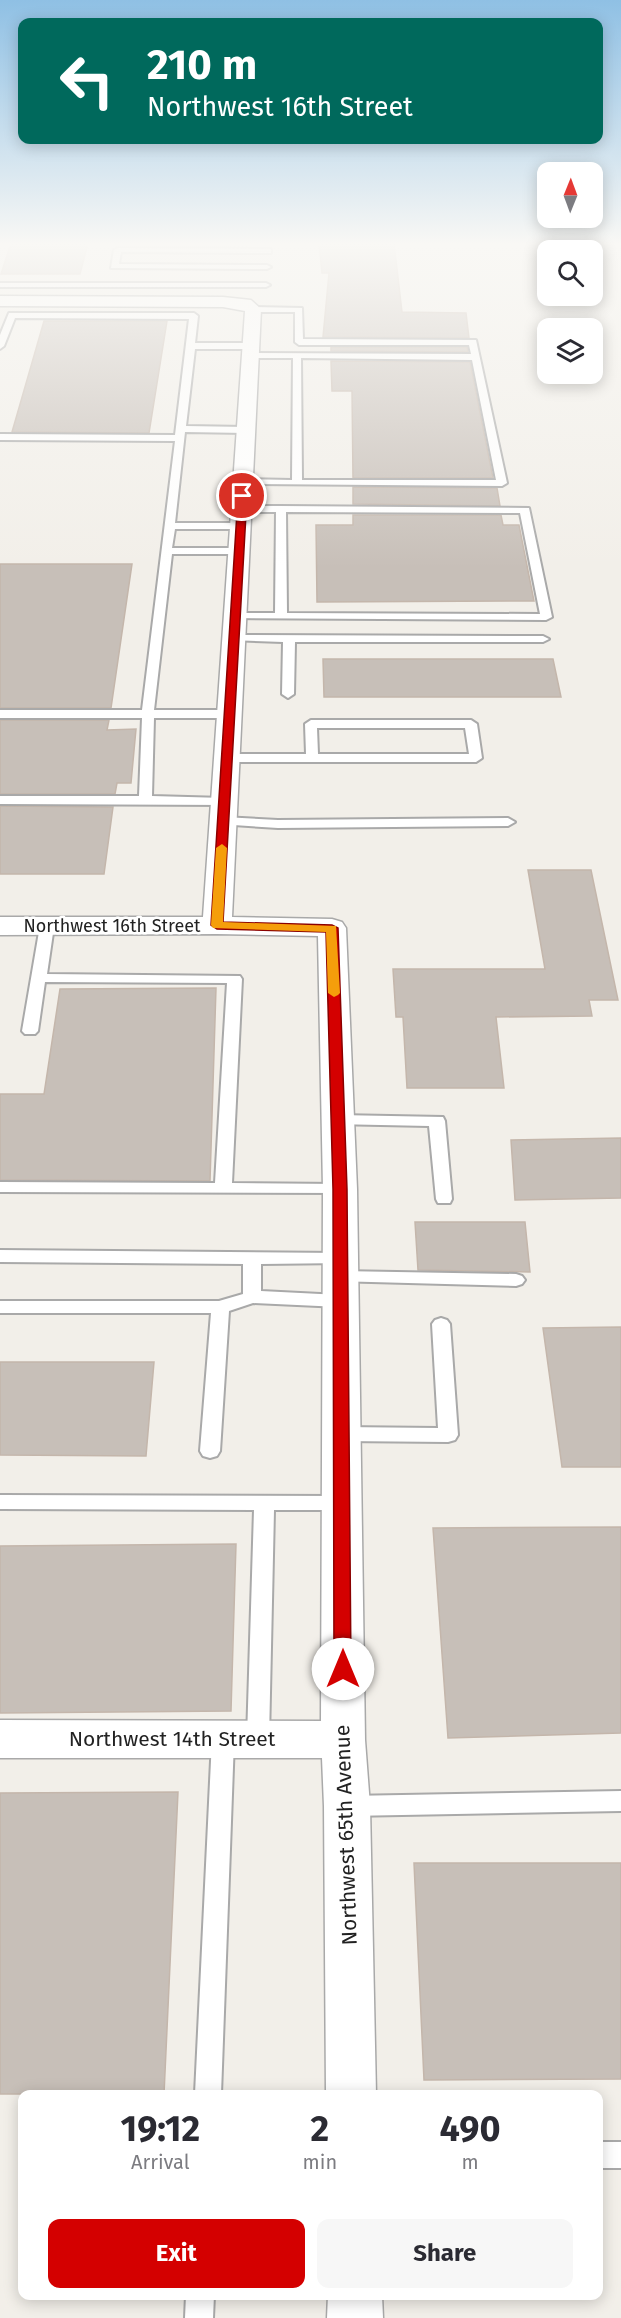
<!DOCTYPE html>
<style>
:root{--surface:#fff;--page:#f7f7f7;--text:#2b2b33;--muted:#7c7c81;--accent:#d40000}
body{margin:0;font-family:"Fira Sans",sans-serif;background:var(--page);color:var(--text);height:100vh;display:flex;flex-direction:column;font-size:22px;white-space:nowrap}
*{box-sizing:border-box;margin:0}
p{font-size:20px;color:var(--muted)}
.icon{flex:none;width:33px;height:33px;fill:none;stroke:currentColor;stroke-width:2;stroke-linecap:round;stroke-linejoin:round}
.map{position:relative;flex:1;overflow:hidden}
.panel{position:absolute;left:18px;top:2090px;width:585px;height:210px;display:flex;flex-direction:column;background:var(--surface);border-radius:12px;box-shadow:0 3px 15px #0003}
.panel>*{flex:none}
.banner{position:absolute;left:18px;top:18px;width:585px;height:126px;border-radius:12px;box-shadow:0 3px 15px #0003;background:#00695c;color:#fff;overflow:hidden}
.needle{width:39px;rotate:1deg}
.tools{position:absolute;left:537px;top:162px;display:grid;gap:12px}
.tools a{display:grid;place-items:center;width:66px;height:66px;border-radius:12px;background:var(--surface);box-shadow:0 3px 15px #0003;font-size:30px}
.pin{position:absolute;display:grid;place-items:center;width:51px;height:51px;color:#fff;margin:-26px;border:3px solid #fff;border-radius:50%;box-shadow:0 2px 6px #0007}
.me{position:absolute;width:66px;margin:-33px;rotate:0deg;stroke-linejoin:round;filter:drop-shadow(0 0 4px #0008)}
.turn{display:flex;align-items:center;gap:21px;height:126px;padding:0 30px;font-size:27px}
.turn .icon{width:78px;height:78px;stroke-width:2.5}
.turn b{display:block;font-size:42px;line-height:51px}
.eta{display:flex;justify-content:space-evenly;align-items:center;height:102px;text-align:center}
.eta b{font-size:36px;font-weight:700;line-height:42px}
.action{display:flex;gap:12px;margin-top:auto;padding:12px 30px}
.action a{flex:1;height:69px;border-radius:12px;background:var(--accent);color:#fff;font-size:24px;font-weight:700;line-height:69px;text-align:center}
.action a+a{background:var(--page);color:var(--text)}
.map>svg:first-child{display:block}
.building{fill:#c7bfb8;stroke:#c4b6ab;stroke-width:1.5}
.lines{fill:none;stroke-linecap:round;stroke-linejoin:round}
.service-casing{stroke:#a9a9a9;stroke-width:4}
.minor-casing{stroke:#a9a9a9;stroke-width:3}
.service{fill:#fff;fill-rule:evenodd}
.minor{fill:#fff;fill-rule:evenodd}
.route{fill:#d40000;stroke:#8a0000;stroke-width:1.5}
.slow{fill:#f59e0b}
.labels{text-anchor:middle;stroke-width:5;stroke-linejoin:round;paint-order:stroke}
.street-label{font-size:18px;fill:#222;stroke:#fff}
.near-street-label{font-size:21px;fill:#222;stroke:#fff}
</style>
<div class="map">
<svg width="621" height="2318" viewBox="0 0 621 2318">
<rect width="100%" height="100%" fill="#f2efe9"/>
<path class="building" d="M11,243h77l-8,31h-79z
M319,243h75l8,69 64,1 3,25 -146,-1 6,-64h-7z
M44,321h123l-18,112 -137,-1z
M331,347h136l1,5 -137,-1z
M331,361l139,1 23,116h-140l-1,-87h-20z
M353,487l144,1 3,18 -147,-2z
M353,515h148l2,10h16l15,76 -217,1 -1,-77h37z
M0,564h132l-21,144h-111z
M323,659h230l8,38h-237z
M0,720h109l-2,10 29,-1 -5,54h-14l-2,11h-115z
M0,806l113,1 -9,67h-104z
M528,870h63l27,130h-29l3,16 -96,1 8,71h-97l-4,-71h-7l-3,-48h152z
M216,988l-6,193 -210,-1v-86h44l16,-105z
M621,1138v60l-106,2 -4,-60z
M415,1222h110l5,50 -112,-2z
M621,1327v140h-59l-19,-139z
M0,1362h154l-8,94 -146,-1z
M621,1527v206l-173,5 -15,-210z
M236,1544l-5,167 -231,2v-167z
M178,1792l-14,302h-164v-301z
M414,1863h207v216l-197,1z"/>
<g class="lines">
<defs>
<path id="service" d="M118,248l150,1h3v4l-150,-1 -2,12 148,1 4,2 -4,2 -156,-1 3,-18z
M0,283h266l4,2 -4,2h-266z
M250,307l52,1 1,31 173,1 31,143 -5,3 -263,-2 -1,-2 5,-3 49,1 1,-122h-42l-4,-3 1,-2 223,1 -2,-9h-170l-4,-3v-30h-42l-3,-1zM301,358l171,2 24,120h-194z
M9,313h185l4,3 -3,27h56l4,3 -4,3h-56l-9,77 60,1 5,3 -5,3 -61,-1 -10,91h66l5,3 -5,3h-66l-3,19h67l5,3 -5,3h-67l-18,156h76l6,4 -6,4h-76l-2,78 72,2 5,1 2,3 -2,3 -229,-1v-8h139l3,-78h-142v-8h142l33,-269 -175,-1v-6l175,1 14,-116 -174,-1 -11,28 -4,3v-14z
M281,506l248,2 23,109 -6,3 -315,-2 -2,-2 6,-3h40l1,-101h-34l-5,-3 5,-3zM286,512l234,1 20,101 -253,-1z
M234,635l309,1 6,3 -6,3h-248l-1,52 -6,4 -6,-4 1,-52 -53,-2 -2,-2z
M311,720h160l6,4 5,34 -6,4h-249l-6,-4 6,-4h79l-1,-30zM317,728h148l4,26h-151z
M223,817l55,3 230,-2 7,4 -7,4 -230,2 -60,-4 -2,-3 2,-3z
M47,922l7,4 -7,48 193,2 2,3 -10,204 108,1 6,1 2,4 -2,4 -346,-1v-10l215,1 12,-200 -182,-1 -7,49 -3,3h-10l-3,-3 18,-105z
M338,1115l105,2 2,4 7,78 -2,4h-12l-2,-4 -7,-73 -97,-2 -2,-4 2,-4z
M0,1250l340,3 6,2 3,4 -3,4 -85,1v27l79,4 6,2 3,4 -3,4 -6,2 -87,-4 -24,8 -9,140 -3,5 -7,2 -7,-2 -3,-5 11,-138h-211v-12h219l24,-7v-30l-243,-2z
M340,1271l176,3 6,2 3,4 -3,4 -6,2 -182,-5 -3,-4 3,-4z
M441,1318l6,2 3,4 8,111 -3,5 -7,2 -107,-1 -7,-2 -3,-5 3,-5 7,-2 97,1 -6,-104 3,-4z
M0,1495l342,1 7,2 3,5 -3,5 -7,2h-68l-5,229 -3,7 -8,2 -8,-2 -3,-7 7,-229 -254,-1z
M223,1731l8,2 3,7 -13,354h-26l17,-354 3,-7z
M621,1791v20l-273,5 -8,-3 -3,-7 3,-7 8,-3z
M598,2142h23v26h-23z
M186,2295h28l-1,23h-28z"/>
<path id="minor" d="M0,296l223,1 28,3 10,9 -29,608 100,2 10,3 4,6 11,261 8,551 5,66 6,288h-50l-2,-288 -2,-48h-322v-38l321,1 2,-532 -5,-253 -101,-2 -217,1v-18h203l42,-606 -22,-4 -223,-1z
M328,2295h54l1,23h-56z"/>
</defs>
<use href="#service" class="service-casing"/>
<use href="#minor" class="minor-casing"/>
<use href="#service" class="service"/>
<use href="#minor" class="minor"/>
</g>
<linearGradient id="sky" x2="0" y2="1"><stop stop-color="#8fc0e4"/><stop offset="0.43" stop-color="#f9f8f5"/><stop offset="1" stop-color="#f9f8f5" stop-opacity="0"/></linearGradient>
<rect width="621" height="568" fill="url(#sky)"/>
<path class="route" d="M242,493l5,3 -24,426 109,3 6,3 9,261 4,480 -2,5 -6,2 -7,-2 -2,-5 -1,-480 -7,-257 -109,-3 -6,-4 27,-429z"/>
<path class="slow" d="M222,844l5,4 -4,74 113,4 4,67 -2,2 -4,2 -6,-4 -2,-61 -113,-4 -2,-3 5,-77z"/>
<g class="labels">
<g class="street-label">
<text x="112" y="932">Northwest 16th Street</text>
</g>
<g class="near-street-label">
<text x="172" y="1746">Northwest 14th Street</text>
<text transform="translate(346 1835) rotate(-92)" y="7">Northwest 65th Avenue</text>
</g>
</g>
</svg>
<div class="tools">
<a><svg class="needle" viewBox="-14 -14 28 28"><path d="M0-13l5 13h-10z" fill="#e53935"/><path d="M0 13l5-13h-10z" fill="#7c7c81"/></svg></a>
<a><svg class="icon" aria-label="search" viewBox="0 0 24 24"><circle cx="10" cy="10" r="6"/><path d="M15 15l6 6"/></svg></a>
<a><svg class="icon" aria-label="layers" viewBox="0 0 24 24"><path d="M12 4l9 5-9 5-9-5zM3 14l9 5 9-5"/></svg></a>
</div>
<div class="pin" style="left:242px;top:496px;background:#d93025"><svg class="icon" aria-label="arrive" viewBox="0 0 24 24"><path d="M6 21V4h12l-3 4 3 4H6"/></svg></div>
<svg class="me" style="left:343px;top:1669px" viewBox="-20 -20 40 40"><circle r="19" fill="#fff"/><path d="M0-13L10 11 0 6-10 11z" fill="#d40000"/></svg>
<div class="banner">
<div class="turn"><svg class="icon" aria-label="left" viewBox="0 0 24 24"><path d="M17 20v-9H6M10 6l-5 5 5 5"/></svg><div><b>210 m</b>Northwest 16th Street</div></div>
</div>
<section class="panel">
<div class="eta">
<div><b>19:12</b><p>Arrival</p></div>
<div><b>2</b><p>min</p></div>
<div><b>490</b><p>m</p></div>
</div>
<div class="action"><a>Exit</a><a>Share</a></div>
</section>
</div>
